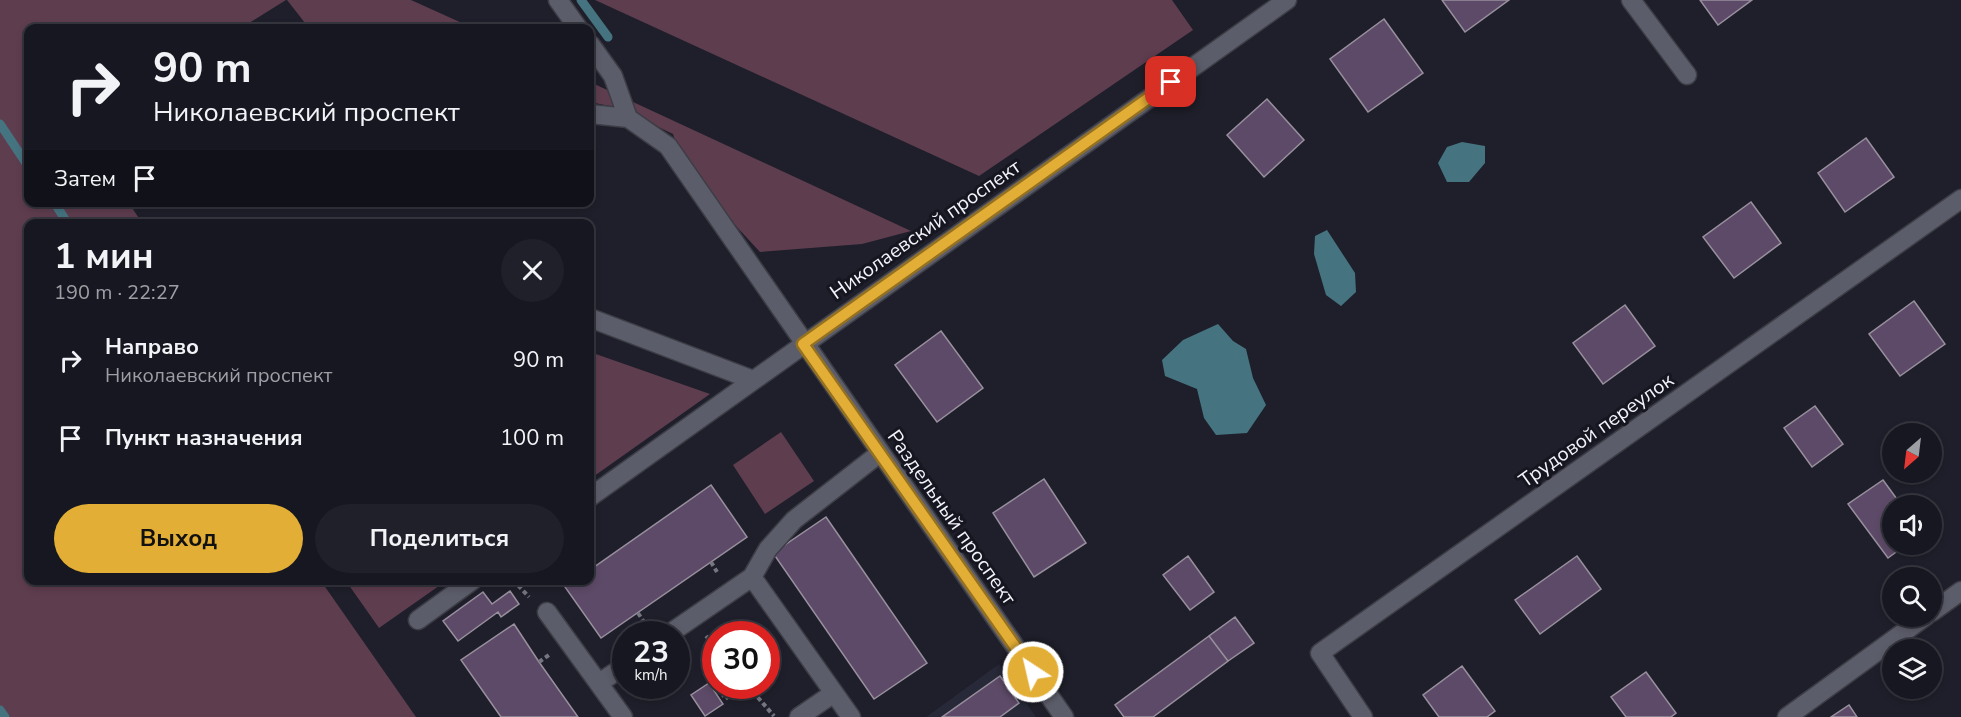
<!DOCTYPE html>
<html lang="ru">
<meta charset="utf-8">
<style>
:root{--surface:#161720;--page:#1f2029;--text:#f1f3f6;--muted:#9e9fa5;--line:#35363e;--accent:#e3ae35}
body{margin:0;font-family:"Nunito Sans",sans-serif;background:var(--page);color:var(--text);height:100vh;display:flex;flex-direction:column;font-size:22px;white-space:nowrap}
*{box-sizing:border-box;margin:0}
p{font-size:20px;color:var(--muted)}
.icon{flex:none;width:33px;height:33px;fill:none;stroke:currentColor;stroke-width:2;stroke-linecap:round;stroke-linejoin:round}
.map{position:relative;flex:1;overflow:hidden}
.side{position:absolute;left:24px;top:219px;width:570px;height:366px;display:flex;flex-direction:column;background:var(--surface);border-radius:12px;box-shadow:0 3px 9px #0003,0 0 0 2px var(--line)}
.side>*{flex:none}
.hud{position:absolute;left:24px;top:24px;width:570px;height:183px;border-radius:12px;box-shadow:0 3px 9px #0003,0 0 0 2px var(--line);background:#161720;color:var(--text);overflow:hidden}
.needle{width:39px;rotate:208deg}
.buttons{position:absolute;left:1882px;top:423px;display:grid;gap:12px}
.buttons a{display:grid;place-items:center;width:60px;height:60px;border-radius:50%;background:var(--surface);box-shadow:0 3px 9px #0003,0 0 0 2px var(--line);font-size:30px}
.speed{position:absolute;left:612px;top:621px;display:flex;gap:12px;font-size:30px;font-weight:700;text-align:center}
.speed>*{display:grid;place-content:center;width:78px;height:78px;border-radius:50%;background:var(--surface);box-shadow:0 3px 9px #0003,0 0 0 2px var(--line);line-height:1}
.speed small{font-size:15px;font-weight:400}
.speed .limit{border:9px solid #d22;background:#fff;color:#111}
.pin{position:absolute;display:grid;place-items:center;width:51px;height:51px;color:#fff;margin:-26px;border-radius:12px;box-shadow:0 3px 9px #0006}
.me{position:absolute;width:66px;margin:-33px;rotate:325deg;stroke-linejoin:round;filter:drop-shadow(0 0 4px #0008)}
.turn{display:flex;align-items:center;gap:21px;height:126px;padding:0 30px;font-size:27px}
.turn .icon{width:78px;height:78px;stroke-width:2.5}
.turn b{display:block;font-size:42px;line-height:51px}
.then{display:flex;align-items:center;height:57px;padding:0 30px;background:#0003;gap:12px;font-size:22px}
.round{display:grid;place-items:center;flex:none;width:63px;height:63px;border-radius:32px;background:var(--page)}
.summary{display:flex;align-items:center;justify-content:space-between;height:102px;padding:0 30px}
h1{font-size:36px;font-weight:700;line-height:45px}
.primary-button{display:flex;gap:12px;margin-top:auto;padding:12px 30px}
.primary-button a{flex:1;height:69px;border-radius:36px;background:var(--accent);color:#111;font-size:24px;font-weight:700;line-height:69px;text-align:center}
.primary-button a+a{background:var(--page);color:var(--text)}
ul{padding:0;list-style:none}
li{display:flex;align-items:center;gap:18px;height:78px;padding:0 30px}
li div{flex:1}
li b{display:block;font-size:22px}
li em{font-style:normal}
.map>svg:first-child{display:block}
.built{fill:#272838}
.green{fill:#5e3d4f}
.water{fill:#457480}
.lines{fill:none;stroke-linecap:round;stroke-linejoin:round}
.stream{stroke:#457480;stroke-width:9}
.building{fill:#5d4a68;stroke:#98909d;stroke-width:1.5}
.minor-casing{stroke:#3c3d45;stroke-width:21}
.path{stroke:#75767f;stroke-width:4;stroke-dasharray:4.5 3;stroke-linecap:butt}
.minor{stroke:#5c5d6a;stroke-width:18}
.route-casing{stroke:#947122;stroke-width:15}
.route{stroke:#e3ae35;stroke-width:10}
.labels{text-anchor:middle;stroke-width:6;stroke-linejoin:round;paint-order:stroke}
.street-label{font-size:20px;fill:#f3f4fb;stroke:#151620}
</style>
<div class="map">
<svg width="1961" height="717" viewBox="0 0 1961 717">
<rect width="100%" height="100%" fill="#1e1f2a"/>
<path class="built" d="M999,664l37,53h-110z"/>
<path class="green" d="M0,0h286l-45,28h-213v174l101,1 13,20 -114,1v356l293,1 95,136h-416z
M287,0h124l62,28h-164z
M595,0h577l21,30 -214,146z
M590,82l321,149 -49,13 -102,8 -75,-81 -12,-37 -54,-26 -29,-6z
M590,352l120,42 -120,85z
M781,432l33,49 -49,33 -32,-49z
M346,581h100l-67,47z"/>
<path class="water" d="M1462,142l23,4v17l-16,19h-22l-9,-19 9,-16z
M1327,230l28,43 1,19 -15,14 -15,-11 -12,-41 1,-18z
M1218,324l15,17 13,8 7,29 13,27 -19,28 -31,2 -12,-17 -7,-29 -32,-13 -3,-16 21,-20z"/>
<g class="lines">
<path class="stream" d="M581,0l27,37
M0,124l28,42
M54,202l14,22
M0,710l5,7"/>
</g>
<path class="building" d="M1442,0h67l-44,32z
M1700,0h52l-34,25z
M1384,19l39,54 -55,39 -38,-53z
M1267,99l37,41 -40,37 -37,-42z
M1866,138l28,39 -49,35 -27,-39z
M1751,202l30,41 -47,35 -31,-41z
M1914,301l31,43 -45,32 -31,-42z
M1625,305l30,41 -52,38 -30,-41z
M941,331l42,57 -46,34 -42,-57z
M1815,406l28,38 -31,23 -28,-39z
M1044,479l42,64 -52,34 -41,-64z
M1883,480l19,26h-9v38h14l-19,14 -40,-54z
M711,485l36,52 -146,101 -36,-51 10,-7h15v-10z
M826,517l101,146 -53,36 -101,-146z
M1188,556l26,36 -24,18 -27,-35z
M1577,556l24,33 -61,45 -25,-34z
M510,591l9,13 -18,13 -3,-5 -40,29 -15,-20 40,-29 9,12z
M1235,617l19,26 -26,18 -19,-25z
M514,624l25,38 39,55h-77l-40,-57z
M1209,636l19,25 -75,56h-29l-9,-12z
M1462,666l33,45 -8,6h-48l-16,-22z
M1646,672l30,41 -5,4h-45l-15,-20z
M1000,676l19,27 -19,14h-58z
M709,683l14,21 -18,12 -14,-21z
M1849,705l8,12h-26z"/>
<g class="lines">
<defs>
<path id="minor" d="M558,0l20,28
M1631,0l56,75
M590,44l23,32 15,42
M590,114l38,4 40,28 396,571
M590,318l163,62
M590,497l697,-497
M752,577l99,140
M547,612l76,105
M1932,612l29,-21
M418,620l55,-40
M669,634l83,-57 16,-28 26,-29 86,-67
M599,683l27,-18
M799,717l35,-24
M1363,717l-43,-64 641,-454
M1787,717l139,-101"/>
</defs>
<use href="#minor" class="minor-casing"/>
<path class="path" d="M711,562l6,10
M513,580l16,17
M638,613l8,12
M706,636l10,11
M539,662l10,-7
M719,686l6,13 21,-13
M748,686l26,30"/>
<use href="#minor" class="minor"/>
</g>
<g class="lines">
<defs>
<path id="route" d="M1033,672l-230,-328 368,-262"/>
</defs>
<use href="#route" class="route-casing"/>
<use href="#route" class="route"/>
</g>
<g class="labels">
<g class="street-label">
<text transform="translate(925 229) rotate(-35)" y="7">Николаевский проспект</text>
<text transform="translate(1596 430) rotate(-35)" y="7">Трудовой переулок</text>
<text transform="translate(952 517) rotate(55)" y="7">Раздельный проспект</text>
</g>
</g>
</svg>
<div class="buttons">
<a><svg class="needle" viewBox="-14 -14 28 28"><path d="M0-13l5 13h-10z" fill="#e53935"/><path d="M0 13l5-13h-10z" fill="#9e9fa5"/></svg></a>
<a><svg class="icon" aria-label="sound" viewBox="0 0 24 24"><path d="M4 9h4l5-4v14l-5-4H4zM17 9q2 3 0 6"/></svg></a>
<a><svg class="icon" aria-label="search" viewBox="0 0 24 24"><circle cx="10" cy="10" r="6"/><path d="M15 15l6 6"/></svg></a>
<a><svg class="icon" aria-label="layers" viewBox="0 0 24 24"><path d="M12 4l9 5-9 5-9-5zM3 14l9 5 9-5"/></svg></a>
</div>
<div class="speed"><div>23<small>km/h</small></div><div class="limit">30</div></div>
<div class="pin" style="left:1171px;top:82px;background:#d93025"><svg class="icon" aria-label="arrive" viewBox="0 0 24 24"><path d="M6 21V4h12l-3 4 3 4H6"/></svg></div>
<svg class="me" style="left:1033px;top:672px" viewBox="-20 -20 40 40"><circle r="17" fill="#e3ae35" stroke="#fff" stroke-width="3"/><path d="M0-11L8 9 0 5-8 9z" fill="#fff"/></svg>
<div class="hud">
<div class="turn"><svg class="icon" aria-label="right" viewBox="0 0 24 24"><path d="M7 20v-9h11M14 6l5 5-5 5"/></svg><div><b>90 m</b>Николаевский проспект</div></div>
<div class="then">Затем<svg class="icon" aria-label="arrive" viewBox="0 0 24 24"><path d="M6 21V4h12l-3 4 3 4H6"/></svg></div>
</div>
<section class="side">
<div class="summary"><div><h1>1 мин</h1><p>190 m · 22:27</p></div><a class="round"><svg class="icon" aria-label="close" viewBox="0 0 24 24"><path d="M6 6l12 12M18 6L6 18"/></svg></a></div>
<ul>
<li><svg class="icon" aria-label="right" viewBox="0 0 24 24"><path d="M7 20v-9h11M14 6l5 5-5 5"/></svg><div><b>Направо</b><p>Николаевский проспект</p></div><em>90 m</em></li>
<li><svg class="icon" aria-label="arrive" viewBox="0 0 24 24"><path d="M6 21V4h12l-3 4 3 4H6"/></svg><div><b>Пункт назначения</b></div><em>100 m</em></li>
</ul>
<div class="primary-button"><a>Выход</a><a>Поделиться</a></div>
</section>
</div>
